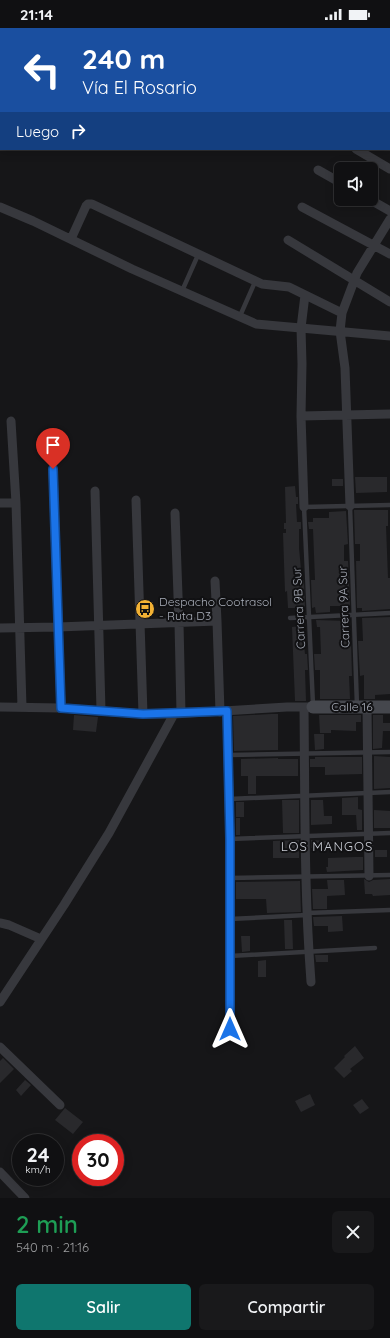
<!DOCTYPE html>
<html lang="es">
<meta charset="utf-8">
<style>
:root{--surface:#101012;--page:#19191b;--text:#f1f3f6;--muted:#9c9d9f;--line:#303032;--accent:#0f766e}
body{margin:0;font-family:Quicksand,sans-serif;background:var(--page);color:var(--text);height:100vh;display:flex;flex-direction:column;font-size:15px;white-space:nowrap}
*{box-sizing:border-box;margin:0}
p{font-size:13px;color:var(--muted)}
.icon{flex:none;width:22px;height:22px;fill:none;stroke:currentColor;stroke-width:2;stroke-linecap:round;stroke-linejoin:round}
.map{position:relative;height:1170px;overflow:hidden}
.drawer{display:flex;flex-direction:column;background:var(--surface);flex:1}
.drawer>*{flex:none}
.guide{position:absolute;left:0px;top:0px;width:390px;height:122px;box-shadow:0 2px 10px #0003,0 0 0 1px var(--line);background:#1a4fa0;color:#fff;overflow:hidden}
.tools{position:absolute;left:334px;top:134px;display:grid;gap:8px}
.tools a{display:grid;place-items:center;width:44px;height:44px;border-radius:6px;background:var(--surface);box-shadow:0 2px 10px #0003,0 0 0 1px var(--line);font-size:20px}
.speed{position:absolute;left:12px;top:1106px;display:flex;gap:8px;font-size:20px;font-weight:700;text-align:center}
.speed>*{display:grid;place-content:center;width:52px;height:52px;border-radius:50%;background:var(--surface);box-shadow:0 2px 10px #0003,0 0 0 1px var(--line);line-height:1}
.speed small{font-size:10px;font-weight:400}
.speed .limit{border:6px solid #d22;background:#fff;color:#111}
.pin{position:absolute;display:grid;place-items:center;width:34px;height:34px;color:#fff;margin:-41px -17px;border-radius:50% 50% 50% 0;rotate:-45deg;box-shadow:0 0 4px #0007}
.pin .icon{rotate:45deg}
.me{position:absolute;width:44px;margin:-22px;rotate:0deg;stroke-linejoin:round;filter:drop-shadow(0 0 3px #0008)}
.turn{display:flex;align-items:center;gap:14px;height:84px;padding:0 16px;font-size:18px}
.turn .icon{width:52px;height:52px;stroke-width:2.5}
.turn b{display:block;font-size:28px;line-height:34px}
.then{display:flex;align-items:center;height:38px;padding:0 16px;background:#0003;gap:8px;font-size:15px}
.round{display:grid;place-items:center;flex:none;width:42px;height:42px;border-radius:6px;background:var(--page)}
.head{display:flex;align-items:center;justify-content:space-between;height:68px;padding:0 16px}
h1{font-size:24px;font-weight:600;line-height:30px;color:#1e9e55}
.action{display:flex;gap:8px;margin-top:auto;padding:8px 16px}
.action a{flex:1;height:46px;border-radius:6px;background:var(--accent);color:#fff;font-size:16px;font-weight:600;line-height:46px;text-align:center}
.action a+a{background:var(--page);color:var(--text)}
.status{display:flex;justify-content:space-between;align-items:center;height:28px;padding:0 20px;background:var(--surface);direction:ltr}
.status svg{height:11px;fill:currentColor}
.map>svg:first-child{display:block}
.building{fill:#29292c}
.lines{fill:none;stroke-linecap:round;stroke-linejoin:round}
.lane{stroke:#37383d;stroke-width:4.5}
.street{stroke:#37383d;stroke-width:9}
.secondary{stroke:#45474d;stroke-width:13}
.route-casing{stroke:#114b97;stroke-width:10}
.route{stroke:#1a73e8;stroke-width:7}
.labels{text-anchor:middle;stroke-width:4;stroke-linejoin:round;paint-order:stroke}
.poi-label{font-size:12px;fill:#a8adb8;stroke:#111113;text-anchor:start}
.street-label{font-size:12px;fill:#a8adb8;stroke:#111113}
.neighbourhood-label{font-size:13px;letter-spacing:1px;fill:#c9ccd4;stroke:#111113}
</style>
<div class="status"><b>21:14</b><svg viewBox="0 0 49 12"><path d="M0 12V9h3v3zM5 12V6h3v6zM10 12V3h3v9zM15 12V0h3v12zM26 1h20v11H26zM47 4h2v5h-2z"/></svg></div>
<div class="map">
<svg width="390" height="1170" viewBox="0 0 390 1170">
<rect width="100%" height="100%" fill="#161618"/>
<path class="building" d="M355,449h32v15l-31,1z
M332,451h11v7h-11z
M295,458l1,11h2v7h-2l1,18h4v7h-2v19l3,32h2l1,28h-17l-1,-17 -2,1 -2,-59h3v-4h-2v-6h2l-1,-36z
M354,482h34v16h-2l2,52h2v31l-28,2v-3h-5l-1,-47h4v-17h-5z
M346,483l2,33 -4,1v16h4l2,45h-20v6l-14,1 -1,-6 -3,1 -1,-28h4l-2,-51h-4l-1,-7h5v-4h16v-6z
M390,589v77l-15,1v4h-11v-24l-4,1 -2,-35h5l-1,-23z
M316,592l32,1 1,20h2l1,35h-3l1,23h-30v-29h-5l-1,-16h7l-1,-27h-3z
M302,598l3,28h2l1,16h-3l1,31h-11l-3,-74z
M271,686h7v36l-44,1 -1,-35z
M74,687l24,2 -2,15 -23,-2z
M319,687h42v7h-5v9l-25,-1v3h-11z
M373,687h10v8h7v8h-7l-1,17 -9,1z
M314,706h10v15l-9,1z
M374,728l16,1v31l-16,1z
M315,729h47v17l-37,1v-8h-15v-8h5z
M278,730v1h20v17h-42v18h-8v-18h-7v-17z
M358,769v12l4,1v20h-5l-1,-15h-14v-17z
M282,772h17v33h-16z
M311,772h12l1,16h8v8l-21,1z
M236,774h8v15h-8z
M374,782l16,1v17h-16z
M236,790h4v17h-4z
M299,812v18h-26v-17z
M311,812l17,1 -1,8 -16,-1z
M375,822h12v7h-12z
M355,829h8v13l-36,2 -1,-5h2v-9z
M364,851l5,3 4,-2 17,-1v16l-17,1 -1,-2h-7z
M327,852h17l1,15 -18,1v13h-14l-1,-20h16z
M300,853l1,31 -34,1 -1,-14h-30v-17z
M342,888l1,15 -15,1v-6h-14l-1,-9z
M284,892h8l1,29h-8z
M241,908h9v15l-8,1z
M315,927h13v7h-12z
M266,932v17h-8v-16z
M355,1018l9,12 -14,11 2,2 -8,7 -10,-10 11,-11 -1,-1z
M3,1030l11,11 -14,14v-22z
M25,1052l6,5 -10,11 -5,-6z
M310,1066l5,11 -14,7 -6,-11z
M362,1071l7,9 -9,6 -7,-9z
M65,1080l18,14 -10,12 -18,-14z"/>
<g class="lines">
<path class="lane" d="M182,263l16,-36
M240,288l15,-34
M350,478l7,200
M290,590l100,-5
M313,677l-9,-198 86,-2
M229,727l161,-3
M229,771l161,-7
M230,811l160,-6
M230,850l160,-3
M307,885l83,-3
M230,891l77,-4
M230,928l145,-8"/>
<path class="street" d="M389,96l1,1
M356,121l34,20
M318,142l23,13
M369,171l21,12
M0,179l33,14 99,48 124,55 134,12
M302,179l88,47
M71,211l15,-33 2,-2h4l170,80 27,3 53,26
M288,212l102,62
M301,388l89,-2
M11,393l5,82 6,204
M53,441l8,239
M95,463l6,219
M136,472l7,214
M0,475h16
M350,478l-5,-138 -5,-37 2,-18 15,-40 33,-54
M304,479l-3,-91 1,-52 -1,-36 4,-33
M175,485l4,110 2,90
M215,553l2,40 3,91
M0,600l58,-1 159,-6
M0,679l61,1 82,6h31l113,-7h26
M304,679c1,92 0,183 7,275
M367,679l2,169
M227,683l3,128v190
M0,895l9,2 32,14
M0,974l64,-97 45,-72 65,-119
M0,1019l60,58
M0,1144l25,26"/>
<path class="secondary" d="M313,679h77"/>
</g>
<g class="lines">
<defs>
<path id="route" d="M53,441l8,239 82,6 84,-3 3,128v190"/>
</defs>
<use href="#route" class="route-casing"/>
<use href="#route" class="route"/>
</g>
<defs>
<symbol id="bus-disc" viewBox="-11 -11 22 22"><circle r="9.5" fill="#f2b134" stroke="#111113"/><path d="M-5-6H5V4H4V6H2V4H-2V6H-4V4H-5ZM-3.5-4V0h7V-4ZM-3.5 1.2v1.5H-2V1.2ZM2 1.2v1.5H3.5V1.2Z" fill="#111"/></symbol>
</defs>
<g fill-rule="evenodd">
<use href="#bus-disc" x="134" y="570" width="22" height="22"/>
</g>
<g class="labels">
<g class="poi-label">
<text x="159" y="578">Despacho Cootrasol<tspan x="159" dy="14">- Ruta D3</tspan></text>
</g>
<g class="street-label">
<text transform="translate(344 579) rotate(-92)" y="4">Carrera 9A Sur</text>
<text transform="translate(299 580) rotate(-93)" y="4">Carrera 9B Sur</text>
<text x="352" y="683">Calle 16</text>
</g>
<g class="neighbourhood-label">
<text x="327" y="823">LOS MANGOS</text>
</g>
</g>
</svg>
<div class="tools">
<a><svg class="icon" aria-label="sound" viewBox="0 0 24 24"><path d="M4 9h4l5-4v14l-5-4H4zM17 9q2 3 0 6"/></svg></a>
</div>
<div class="speed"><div>24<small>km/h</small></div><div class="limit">30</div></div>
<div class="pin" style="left:53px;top:441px;background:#d93025"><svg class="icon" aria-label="arrive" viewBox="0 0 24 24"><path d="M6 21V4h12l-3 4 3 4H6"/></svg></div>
<svg class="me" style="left:230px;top:1001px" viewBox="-20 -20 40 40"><path d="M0-17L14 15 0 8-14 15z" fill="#1a73e8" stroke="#fff" stroke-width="4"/></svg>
<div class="guide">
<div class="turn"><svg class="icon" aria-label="left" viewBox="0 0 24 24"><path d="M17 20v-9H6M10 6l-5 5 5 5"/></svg><div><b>240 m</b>Vía El Rosario</div></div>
<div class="then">Luego<svg class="icon" aria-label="right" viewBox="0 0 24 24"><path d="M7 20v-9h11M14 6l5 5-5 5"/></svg></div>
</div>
</div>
<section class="drawer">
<div class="head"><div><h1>2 min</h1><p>540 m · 21:16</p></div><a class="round"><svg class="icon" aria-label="close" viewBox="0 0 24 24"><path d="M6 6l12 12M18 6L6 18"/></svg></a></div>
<div class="action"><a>Salir</a><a>Compartir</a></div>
</section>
